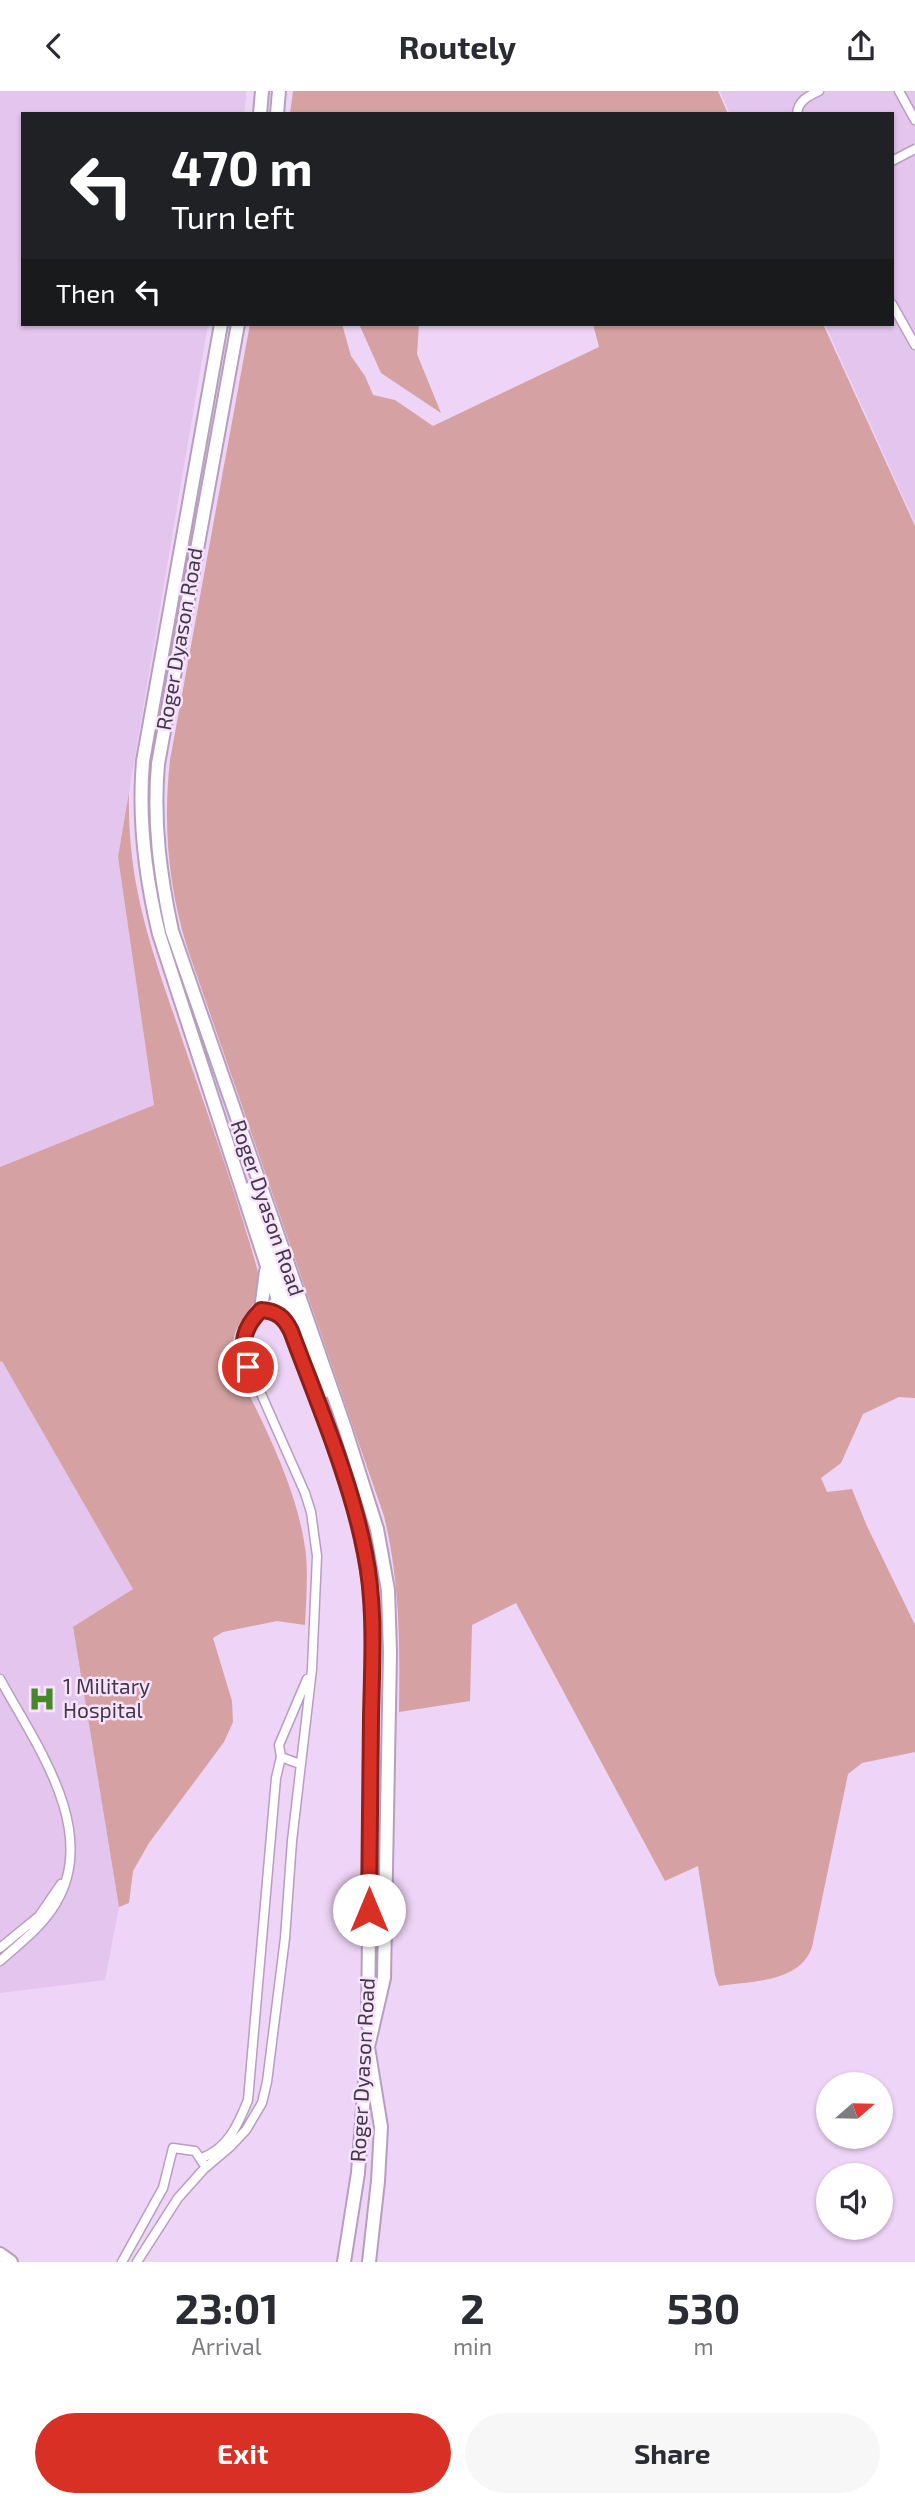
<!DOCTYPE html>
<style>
:root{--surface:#fff;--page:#f7f7f7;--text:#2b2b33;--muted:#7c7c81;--accent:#d93025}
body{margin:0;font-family:"Exo 2",sans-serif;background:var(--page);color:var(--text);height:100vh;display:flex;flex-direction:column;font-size:26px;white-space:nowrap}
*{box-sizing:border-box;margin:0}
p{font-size:23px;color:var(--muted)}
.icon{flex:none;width:38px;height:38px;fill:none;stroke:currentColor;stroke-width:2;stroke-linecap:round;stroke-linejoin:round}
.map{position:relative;height:2171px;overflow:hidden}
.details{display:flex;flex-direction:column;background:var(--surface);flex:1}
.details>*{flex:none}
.top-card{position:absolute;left:21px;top:21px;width:873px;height:214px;border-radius:0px;box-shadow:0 2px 5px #0004;background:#202124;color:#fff;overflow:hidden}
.needle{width:46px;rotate:70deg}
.controls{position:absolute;left:816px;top:1981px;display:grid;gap:14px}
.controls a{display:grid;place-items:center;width:77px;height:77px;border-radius:50%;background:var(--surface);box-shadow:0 2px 5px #0004;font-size:35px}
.pin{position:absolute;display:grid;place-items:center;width:60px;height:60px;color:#fff;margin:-30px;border:4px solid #fff;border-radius:50%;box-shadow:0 2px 7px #0007}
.me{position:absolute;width:77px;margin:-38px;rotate:0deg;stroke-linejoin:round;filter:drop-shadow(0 0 5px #0008)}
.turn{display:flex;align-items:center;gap:24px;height:147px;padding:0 35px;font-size:32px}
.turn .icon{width:91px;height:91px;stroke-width:2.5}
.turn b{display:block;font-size:49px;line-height:60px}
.then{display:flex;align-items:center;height:66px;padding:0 35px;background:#0003;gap:14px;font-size:26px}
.eta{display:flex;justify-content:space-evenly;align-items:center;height:119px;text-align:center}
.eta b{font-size:42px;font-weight:700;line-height:49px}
.button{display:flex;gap:14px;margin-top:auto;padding:14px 35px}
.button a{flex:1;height:80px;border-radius:42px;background:var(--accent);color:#fff;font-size:28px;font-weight:700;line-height:80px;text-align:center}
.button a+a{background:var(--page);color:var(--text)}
header{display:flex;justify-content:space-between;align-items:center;height:91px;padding:0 35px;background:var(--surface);font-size:32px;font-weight:700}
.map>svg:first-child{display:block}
.built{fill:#e4c5ee}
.green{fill:#d5a1a2}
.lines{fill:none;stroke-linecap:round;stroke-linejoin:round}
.street-casing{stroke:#b79ebf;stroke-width:11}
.secondary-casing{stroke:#b79ebf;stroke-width:16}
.street{stroke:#fff;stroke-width:8}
.secondary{stroke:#fff;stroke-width:12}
.route-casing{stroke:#8d1f18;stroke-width:18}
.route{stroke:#d93025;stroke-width:12}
.labels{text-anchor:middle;stroke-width:5;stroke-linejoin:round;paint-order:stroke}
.street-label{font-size:21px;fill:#433946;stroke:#f8e3ff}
.poi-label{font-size:21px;fill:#433946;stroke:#f8e3ff;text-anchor:start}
</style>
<header><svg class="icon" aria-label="back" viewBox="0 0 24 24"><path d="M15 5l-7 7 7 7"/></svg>Routely<svg class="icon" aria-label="share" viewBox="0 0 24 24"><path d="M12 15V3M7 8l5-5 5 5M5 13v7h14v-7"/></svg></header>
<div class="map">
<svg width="915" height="2171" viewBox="0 0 915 2171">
<rect width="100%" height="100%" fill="#eed4f6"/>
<path class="built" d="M0,0h246v6l-2,17h-221v210h185l-90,533 36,248 -154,62z
M720,0h195v432l-90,-199h67v-210h-162z
M2,1269l131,229 -60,39 46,279 -14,73 -105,13v-631z"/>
<path class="green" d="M293,0h425l10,23h-438z
M250,233h92l9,32 14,20 8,19 22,5 38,26 166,-79 -6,-23h230l92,202v872l-16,-1 -36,17 -22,49 -20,15 6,14 25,-3 14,35 49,101v127l-53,11 -14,11 -36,173c-12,36 -62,34 -93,39l-4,-11 -17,-109 -33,15 -149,-278 -44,22 -2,76 -71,11c1,-67 1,-131 -15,-196l-197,-569c-19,-62 -24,-122 -17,-187z
M359,233h60l-2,30 24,59 -60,-40z
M129,701c-2,89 20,150 48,232 22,66 46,131 66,197 5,18 12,37 16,56 8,34 -40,41 -22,92 28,60 61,119 69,186 2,23 0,46 -1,70l-28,-4 -54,11 -10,6 19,63 1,21 -9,20 -75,101 -16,28 -4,32 -10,4 -46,-280 60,-38 -131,-228 -2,1v-195l154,-62 -36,-248z"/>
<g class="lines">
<defs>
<path id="street" d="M899,0l16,29
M797,23c1,-13 11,-18 22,-23
M892,70l23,-12
M892,213l23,41
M0,1588c34,63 100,151 56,224 -13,23 -37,41 -56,58
M281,1666l-2,-12 28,-66
M0,1857l39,-32 22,-32
M202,2067c26,-10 36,-33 46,-58l28,-322 5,-21 19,7
M122,2171l41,-74 10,-40 22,3 8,12
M137,2171l41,-64 26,-29 26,-22 16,-17 16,-27 5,-21 18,-144 7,-97 20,-172 5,-113 -6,-44 -6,-19 -62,-140c-2,-29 15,-42 39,-55"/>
<path id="secondary" d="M260,23l2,-23
M277,23l2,-23
M221,233l-78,437c-5,59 2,115 16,173l119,366 50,130 29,88 13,68 2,61 -4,378
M238,233l-80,440c-5,58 2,111 14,167l173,497 32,101 11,61 2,62 -6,326 -16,69 13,80 -3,54 -9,81
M252,1096l54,160 19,44
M266,1180l-5,39 11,1 14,11
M0,2163l11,8
M344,2171l14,-89 8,-105"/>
</defs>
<use href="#street" class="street-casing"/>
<use href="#secondary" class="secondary-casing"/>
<use href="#street" class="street"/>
<use href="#secondary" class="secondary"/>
</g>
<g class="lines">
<defs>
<path id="route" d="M248,1276c-8,-24 -5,-39 13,-57 16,1 23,7 30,21 27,73 59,146 74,222 11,54 7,111 6,165 -1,64 -1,128 -2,192"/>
</defs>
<use href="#route" class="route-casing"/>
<use href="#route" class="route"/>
</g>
<defs>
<symbol id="hospital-bare" viewBox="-9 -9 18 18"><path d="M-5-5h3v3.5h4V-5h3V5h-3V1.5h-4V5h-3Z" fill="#46872a" stroke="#f8e3ff" stroke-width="2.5" paint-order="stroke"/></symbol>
</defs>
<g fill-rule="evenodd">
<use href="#hospital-bare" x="23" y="1589" width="38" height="38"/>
</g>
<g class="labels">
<g class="street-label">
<text transform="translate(180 548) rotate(-80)" y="7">Roger Dyason Road</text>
<text transform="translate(267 1117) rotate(71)" y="7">Roger Dyason Road</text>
<text transform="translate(363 1979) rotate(-87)" y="7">Roger Dyason Road</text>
</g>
<g class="poi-label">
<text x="63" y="1603">1 Military<tspan x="63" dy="24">Hospital</tspan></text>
</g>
</g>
</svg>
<div class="controls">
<a><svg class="needle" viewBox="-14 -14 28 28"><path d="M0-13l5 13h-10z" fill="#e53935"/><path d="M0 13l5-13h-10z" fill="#7c7c81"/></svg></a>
<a><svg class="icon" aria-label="sound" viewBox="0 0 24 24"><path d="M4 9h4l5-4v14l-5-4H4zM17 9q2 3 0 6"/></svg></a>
</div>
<div class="pin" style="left:248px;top:1276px;background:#d93025"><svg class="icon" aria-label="arrive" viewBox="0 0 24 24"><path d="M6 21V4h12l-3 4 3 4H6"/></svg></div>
<svg class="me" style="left:369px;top:1819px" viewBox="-20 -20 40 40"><circle r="19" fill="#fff"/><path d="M0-13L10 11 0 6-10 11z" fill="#d93025"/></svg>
<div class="top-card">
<div class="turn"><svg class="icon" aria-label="left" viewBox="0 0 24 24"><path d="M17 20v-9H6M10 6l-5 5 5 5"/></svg><div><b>470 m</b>Turn left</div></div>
<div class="then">Then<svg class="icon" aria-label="left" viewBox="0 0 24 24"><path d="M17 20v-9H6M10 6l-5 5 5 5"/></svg></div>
</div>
</div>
<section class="details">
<div class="eta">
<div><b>23:01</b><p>Arrival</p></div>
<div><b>2</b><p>min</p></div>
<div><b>530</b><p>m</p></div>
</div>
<div class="button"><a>Exit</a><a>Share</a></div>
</section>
